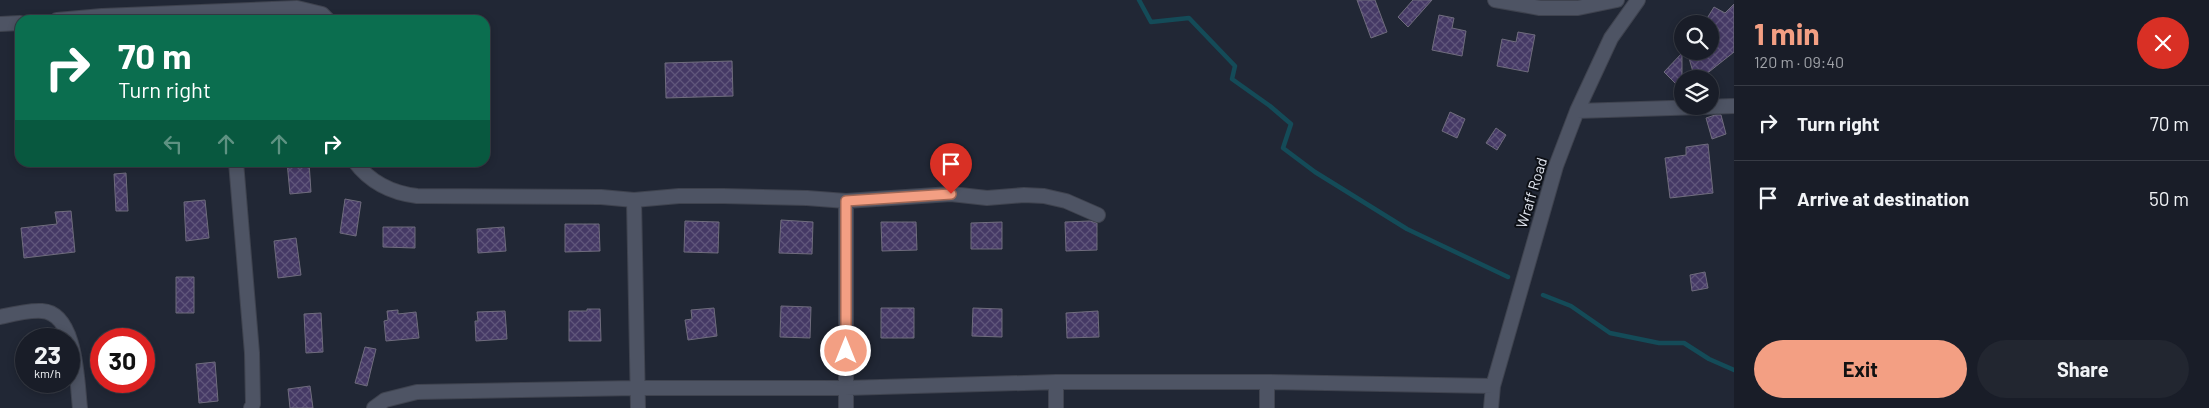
<!DOCTYPE html>
<meta charset="utf-8">
<style>
:root{--surface:#191d28;--page:#222630;--text:#f1f3f6;--muted:#9fa2a8;--line:#373b45;--accent:#f39f83}
body{margin:0;font-family:Barlow,sans-serif;background:var(--page);color:var(--text);height:100vh;display:flex;flex-direction:column;font-size:19px;white-space:nowrap}
*{box-sizing:border-box;margin:0}
p{font-size:16px;color:var(--muted)}
.icon{flex:none;width:28px;height:28px;fill:none;stroke:currentColor;stroke-width:2;stroke-linecap:round;stroke-linejoin:round}
.map{position:relative;flex:1;overflow:hidden}
.drawer{display:flex;flex-direction:column;background:var(--surface);width:475px}
.drawer>*{flex:none}
.banner{position:absolute;left:15px;top:15px;width:475px;height:152px;border-radius:15px;box-shadow:0 2px 8px #0003,0 0 0 1px var(--line);background:#0b6e4f;color:#fff;overflow:hidden}
.buttons{position:absolute;left:1674px;top:15px;display:grid;gap:10px}
.buttons a{display:grid;place-items:center;width:45px;height:45px;border-radius:50%;background:var(--surface);box-shadow:0 2px 8px #0003,0 0 0 1px var(--line);font-size:25px}
.speed{position:absolute;left:15px;top:328px;display:flex;gap:10px;font-size:25px;font-weight:700;text-align:center}
.speed>*{display:grid;place-content:center;width:65px;height:65px;border-radius:50%;background:var(--surface);box-shadow:0 2px 8px #0003,0 0 0 1px var(--line);line-height:1}
.speed small{font-size:12px;font-weight:400}
.speed .limit{border:8px solid #d22;background:#fff;color:#111}
.pin{position:absolute;display:grid;place-items:center;width:42px;height:42px;color:#fff;margin:-51px -21px;border-radius:50% 50% 50% 0;rotate:-45deg;box-shadow:0 0 5px #0007}
.pin .icon{rotate:45deg}
.me{position:absolute;width:55px;margin:-28px;rotate:0deg;stroke-linejoin:round;filter:drop-shadow(0 0 4px #0008)}
.turn{display:flex;align-items:center;gap:18px;height:105px;padding:0 20px;font-size:22px}
.turn .icon{width:65px;height:65px;stroke-width:2.5}
.turn b{display:block;font-size:35px;line-height:42px}
.lanes{display:flex;align-items:center;height:48px;padding:0 20px;background:#0003;justify-content:center;gap:25px;direction:ltr}
.lanes .off{opacity:.35}
.round{display:grid;place-items:center;flex:none;width:52px;height:52px;border-radius:26px;background:var(--page)}
.headline{display:flex;align-items:center;justify-content:space-between;height:85px;padding:0 20px}
h1{font-size:30px;font-weight:700;line-height:38px;color:var(--accent)}
.cta{display:flex;gap:10px;margin-top:auto;padding:10px 20px}
.cta a{flex:1;height:58px;border-radius:30px;background:var(--accent);color:#111;font-size:20px;font-weight:700;line-height:58px;text-align:center}
.cta a+a{background:var(--page);color:var(--text)}
ul{padding:0;list-style:none}
li{display:flex;align-items:center;gap:15px;height:75px;padding:0 20px;border-top:1px solid var(--line)}
li div{flex:1}
li b{display:block;font-size:19px}
li em{font-style:normal}
main{display:flex;flex:1;min-height:0}
.map>svg:first-child{display:block}
.lines{fill:none;stroke-linecap:round;stroke-linejoin:round}
.stream{stroke:#144b58;stroke-width:4.5}
.building{fill:url(#building-cross-hatch);stroke:#6f6c7d}
.street-casing{stroke:#3f434f;stroke-width:16}
.street{stroke:#4e5464;stroke-width:14}
.route-casing{stroke:#9e6755;stroke-width:12}
.route{stroke:#f39f83;stroke-width:9}
.labels{text-anchor:middle;stroke-width:4;stroke-linejoin:round;paint-order:stroke}
.street-label{font-size:15px;fill:#e2e6f0;stroke:#0d1016}
</style>
<main>
<div class="map">
<svg width="1734" height="408" viewBox="0 0 1734 408">
<defs>
<pattern id="building-cross-hatch" width="8" height="8" patternUnits="userSpaceOnUse" patternTransform="scale(1.25)"><rect width="8" height="8" fill="#453965"/><path d="M0 0l8 8M0 8l8-8" fill="none" stroke="#60567b"/></pattern>
</defs>
<rect width="100%" height="100%" fill="#212735"/>
<g class="lines">
<path class="stream" d="M1139,0l12,22 38,-4 46,48 -3,13 38,27 21,18 -8,24 32,24 92,57 101,48
M1543,295l28,11 39,27 49,10h25l25,16 25,11"/>
</g>
<path class="building" d="M1357,0h18l12,32 -16,6z
M1413,0h19l-24,27 -10,-10z
M1734,4v48l-34,27h-5l-8,-28h23v-17l5,-4 -9,-10 8,-13 11,6z
M1439,15l15,3 -2,10 14,3 -4,25 -30,-6z
M1518,32l17,3 -7,37 -31,-6 5,-27 14,3z
M1682,53v37l-18,-18z
M732,61l1,35 -67,2 -1,-35z
M1450,112l15,7 -8,19 -15,-7z
M1715,115h6l5,19 -14,5 -6,-21z
M1496,128l10,7 -9,15 -11,-7z
M1708,144l5,49 -43,5 -5,-40 21,-3v-8z
M287,162h22l2,30 -21,2z
M126,173l2,38h-12l-2,-37z
M345,199l16,3 -5,34 -16,-3z
M205,200l4,38 -23,3 -2,-39z
M71,211l4,41 -51,6 -3,-30 36,-4 -2,-12z
M781,220l32,2 -1,32 -33,-1z
M685,221l34,1 -1,31 -34,-1z
M1090,221l7,2v27l-31,1 -1,-29z
M881,222h35l1,28 -35,1z
M1002,222v27h-31v-26z
M565,224h34l1,27 -35,1z
M383,227h32v21l-32,-1z
M504,227l2,24 -28,2 -1,-24z
M296,238l5,37 -23,3 -4,-37z
M1705,272l3,16 -16,3 -2,-16z
M176,277h18v36h-18z
M781,306l30,1 -1,31 -30,-1z
M714,308l3,28 -29,4 -3,-20 7,-1 -1,-9z
M881,308h33v30h-33z
M973,308l29,1v28l-30,-1z
M587,309h13l1,32h-32v-30h18z
M398,310v4l18,-2 3,26 -33,3 -2,-20 4,-1 -1,-9z
M505,311l2,28 -31,2 -1,-20h3l-1,-9z
M1098,311l1,26 -32,1 -1,-25z
M321,313l2,39 -17,1 -2,-39z
M365,347l11,2 -9,37 -12,-3z
M215,362l3,39 -19,2 -3,-39z
M310,386l3,22h-23l-2,-19z"/>
<g class="lines">
<defs>
<path id="street" d="M1495,0l45,8h38l39,-8
M57,20l45,-4 195,-8 25,6 6,6
M0,24l20,-1
M1577,111l157,-5
M236,162l16,191 1,51 -2,4
M355,162c15,20 37,31 62,34l184,1 33,3 45,-4h44l84,2 39,3 105,-7 36,4 37,-3 20,1 22,5 32,14
M634,200l4,208
M846,201v207
M0,317c13,-3 29,-7 42,-6 35,2 35,72 38,97
M1056,382v26
M374,408l11,-8 32,-8 220,-4h209l210,-6h211l226,4
M1267,408v-26
M1491,408l2,-22 63,-220 21,-55 34,-73 27,-38"/>
</defs>
<use href="#street" class="street-casing"/>
<use href="#street" class="street"/>
</g>
<g class="lines">
<defs>
<path id="route" d="M846,351v-150l105,-7"/>
</defs>
<use href="#route" class="route-casing"/>
<use href="#route" class="route"/>
</g>
<g class="labels">
<g class="street-label">
<text transform="translate(1532 193) rotate(-73)" y="5">Wraff Road</text>
</g>
</g>
</svg>
<div class="buttons">
<a><svg class="icon" aria-label="search" viewBox="0 0 24 24"><circle cx="10" cy="10" r="6"/><path d="M15 15l6 6"/></svg></a>
<a><svg class="icon" aria-label="layers" viewBox="0 0 24 24"><path d="M12 4l9 5-9 5-9-5zM3 14l9 5 9-5"/></svg></a>
</div>
<div class="speed"><div>23<small>km/h</small></div><div class="limit">30</div></div>
<div class="pin" style="left:951px;top:194px;background:#d93025"><svg class="icon" aria-label="arrive" viewBox="0 0 24 24"><path d="M6 21V4h12l-3 4 3 4H6"/></svg></div>
<svg class="me" style="left:846px;top:351px" viewBox="-20 -20 40 40"><circle r="17" fill="#f39f83" stroke="#fff" stroke-width="3"/><path d="M0-11L8 9 0 5-8 9z" fill="#fff"/></svg>
<div class="banner">
<div class="turn"><svg class="icon" aria-label="right" viewBox="0 0 24 24"><path d="M7 20v-9h11M14 6l5 5-5 5"/></svg><div><b>70 m</b>Turn right</div></div>
<div class="lanes"><svg class="icon off" aria-label="left" viewBox="0 0 24 24"><path d="M17 20v-9H6M10 6l-5 5 5 5"/></svg><svg class="icon off" aria-label="ahead" viewBox="0 0 24 24"><path d="M12 20V5M6 11l6-6 6 6"/></svg><svg class="icon off" aria-label="ahead" viewBox="0 0 24 24"><path d="M12 20V5M6 11l6-6 6 6"/></svg><svg class="icon" aria-label="right" viewBox="0 0 24 24"><path d="M7 20v-9h11M14 6l5 5-5 5"/></svg></div>
</div>
</div>
<section class="drawer">
<div class="headline"><div><h1>1 min</h1><p>120 m · 09:40</p></div><a class="round" style="background:#d93025;color:#fff"><svg class="icon" aria-label="close" viewBox="0 0 24 24"><path d="M6 6l12 12M18 6L6 18"/></svg></a></div>
<ul>
<li><svg class="icon" aria-label="right" viewBox="0 0 24 24"><path d="M7 20v-9h11M14 6l5 5-5 5"/></svg><div><b>Turn right</b></div><em>70 m</em></li>
<li><svg class="icon" aria-label="arrive" viewBox="0 0 24 24"><path d="M6 21V4h12l-3 4 3 4H6"/></svg><div><b>Arrive at destination</b></div><em>50 m</em></li>
</ul>
<div class="cta"><a>Exit</a><a>Share</a></div>
</section>
</main>
